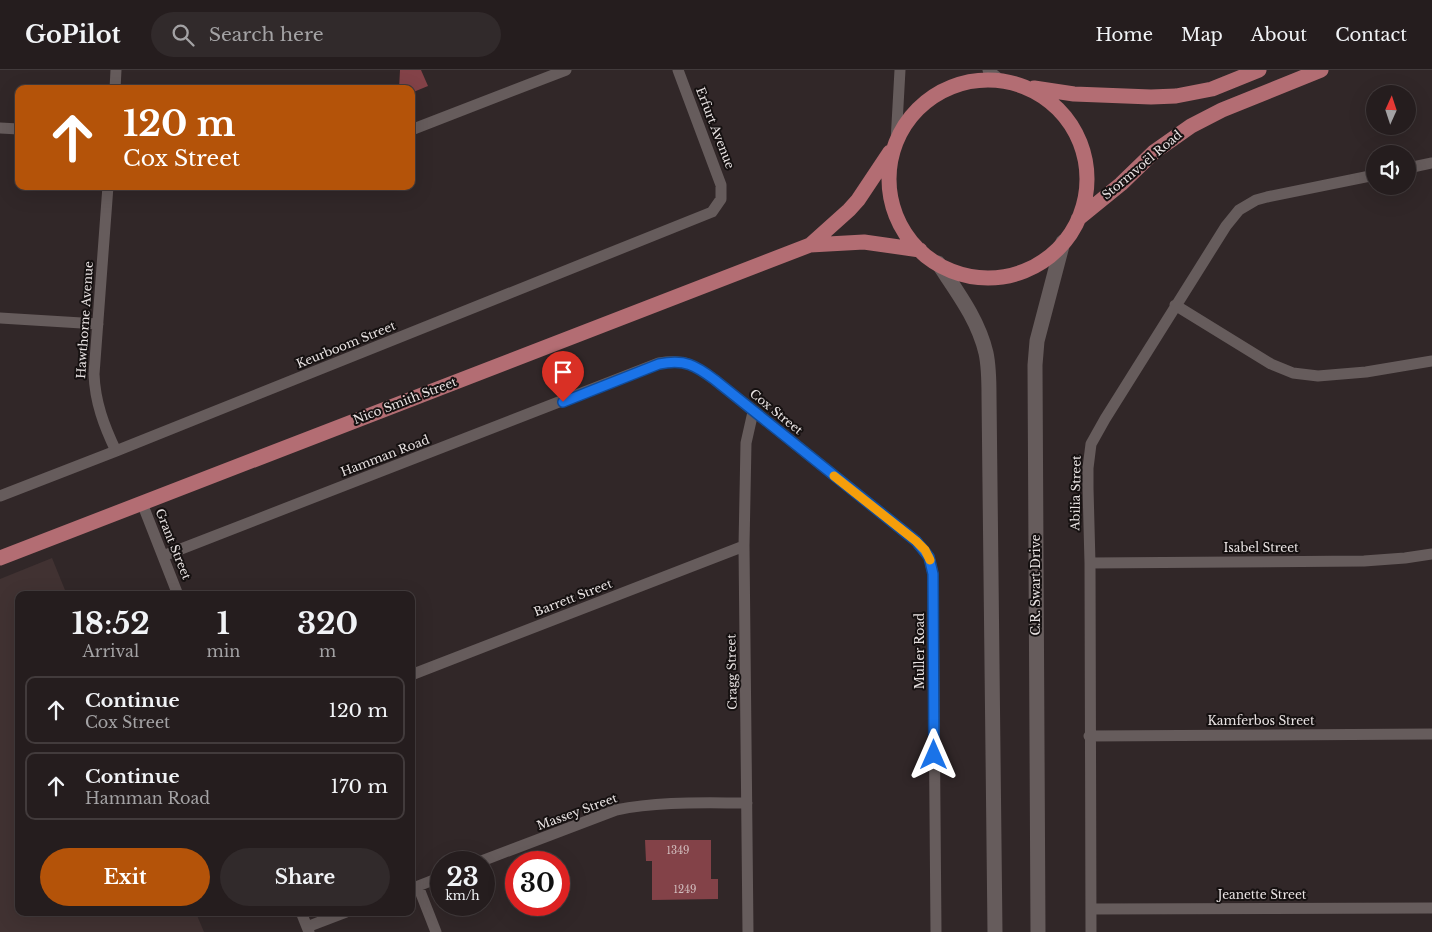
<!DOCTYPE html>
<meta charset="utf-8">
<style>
:root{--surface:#251d1e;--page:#312a2b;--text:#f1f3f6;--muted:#a3a2a4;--line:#423b3c;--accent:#b45309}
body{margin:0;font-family:"Libre Baskerville",serif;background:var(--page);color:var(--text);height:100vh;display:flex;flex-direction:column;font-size:19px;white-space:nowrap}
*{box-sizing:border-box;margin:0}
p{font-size:16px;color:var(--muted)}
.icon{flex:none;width:28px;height:28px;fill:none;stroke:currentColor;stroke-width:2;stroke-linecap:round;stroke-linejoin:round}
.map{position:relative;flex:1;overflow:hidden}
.details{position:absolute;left:15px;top:521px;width:400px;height:325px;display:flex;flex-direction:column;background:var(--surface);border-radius:10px;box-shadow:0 5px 20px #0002,0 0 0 1px var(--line)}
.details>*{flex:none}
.hud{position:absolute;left:15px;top:15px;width:400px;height:105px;border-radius:10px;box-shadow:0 5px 20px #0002,0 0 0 1px var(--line);background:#b45309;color:#fff;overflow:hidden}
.needle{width:32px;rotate:3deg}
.buttons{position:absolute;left:1366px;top:15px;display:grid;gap:10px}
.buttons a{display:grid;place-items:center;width:50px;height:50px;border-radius:50%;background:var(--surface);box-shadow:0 5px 20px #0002,0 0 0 1px var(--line);font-size:25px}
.speed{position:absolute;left:430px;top:781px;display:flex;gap:10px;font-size:25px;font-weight:700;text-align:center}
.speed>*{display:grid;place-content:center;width:65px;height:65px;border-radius:50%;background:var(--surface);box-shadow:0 5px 20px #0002,0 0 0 1px var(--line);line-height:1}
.speed small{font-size:12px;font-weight:400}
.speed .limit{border:8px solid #d22;background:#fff;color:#111}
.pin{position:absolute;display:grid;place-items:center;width:42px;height:42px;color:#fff;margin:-51px -21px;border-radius:50% 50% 50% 0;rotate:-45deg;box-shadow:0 0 5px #0007}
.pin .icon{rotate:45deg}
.me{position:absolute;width:55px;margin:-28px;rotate:0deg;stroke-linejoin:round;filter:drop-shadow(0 0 4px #0008)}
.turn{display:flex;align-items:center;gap:18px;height:105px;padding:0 25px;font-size:22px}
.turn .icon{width:65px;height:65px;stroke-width:2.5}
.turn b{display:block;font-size:35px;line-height:42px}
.eta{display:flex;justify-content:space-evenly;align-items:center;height:85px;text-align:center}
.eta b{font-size:30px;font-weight:800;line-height:35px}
.cta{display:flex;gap:10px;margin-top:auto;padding:10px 25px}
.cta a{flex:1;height:58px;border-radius:30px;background:var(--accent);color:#fff;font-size:20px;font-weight:800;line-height:58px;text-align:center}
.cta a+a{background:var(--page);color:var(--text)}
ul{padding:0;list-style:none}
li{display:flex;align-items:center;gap:15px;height:68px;margin:0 10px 8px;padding:0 15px;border:2px solid var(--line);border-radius:10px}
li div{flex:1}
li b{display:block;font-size:19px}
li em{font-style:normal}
header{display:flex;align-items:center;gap:30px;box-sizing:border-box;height:70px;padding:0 25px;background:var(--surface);border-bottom:1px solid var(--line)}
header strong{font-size:24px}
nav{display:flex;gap:28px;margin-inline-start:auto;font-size:18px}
.search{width:350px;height:45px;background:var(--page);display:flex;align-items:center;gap:12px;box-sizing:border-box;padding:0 18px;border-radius:28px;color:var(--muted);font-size:19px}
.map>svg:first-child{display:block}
.built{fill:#413232}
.building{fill:#834248}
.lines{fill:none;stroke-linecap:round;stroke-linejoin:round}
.street{stroke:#665c5c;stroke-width:11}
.secondary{stroke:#665c5c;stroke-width:15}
.primary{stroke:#b36d73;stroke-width:15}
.route-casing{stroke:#114b97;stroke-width:12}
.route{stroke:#1a73e8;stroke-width:9}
.slow{stroke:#f59e0b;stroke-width:9}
.labels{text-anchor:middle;stroke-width:4;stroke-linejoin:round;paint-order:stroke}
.number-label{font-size:10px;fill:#d0bbbc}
.street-label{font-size:12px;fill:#e9e3e3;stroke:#161111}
</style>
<header>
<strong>GoPilot</strong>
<div class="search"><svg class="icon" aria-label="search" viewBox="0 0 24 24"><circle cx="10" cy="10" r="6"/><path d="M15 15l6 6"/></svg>Search here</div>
<nav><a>Home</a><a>Map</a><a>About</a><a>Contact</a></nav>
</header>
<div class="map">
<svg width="1432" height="862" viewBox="0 0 1432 862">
<rect width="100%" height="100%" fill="#312728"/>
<path class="built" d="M52,488l15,37h-48v317l177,1 8,19h-204v-353z"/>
<path class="building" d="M400,0h21l7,16 -17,7v-4h-12z
M645,770h66v39h7v20l-66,1v-39h-6z"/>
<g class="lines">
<path class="street" d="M988,0l14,11
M115,19l1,-19
M0,58l19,1
M411,60l155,-60
M896,72l4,-72
M1408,98l24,-5
M108,116l-14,188c1,28 10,52 22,77
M1175,235l96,59 22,9 25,3 48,-4 66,-11
M0,248l98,6
M0,426l116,-45 596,-239 9,-13v-14l-43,-115
M142,433l36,92
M163,486l496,-193c26,-4 36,2 56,17l201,161 13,16 4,17 3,358
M1090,493l274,-2 41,-3 27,-4
M411,605l333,-129
M1089,666l343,-2
M479,792l137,-52c43,-9 87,-7 131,-7
M418,816l18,46
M413,818l28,-11
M1091,839l341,-1
M301,842l8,20
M307,857l39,-15
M748,862l-4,-386 2,-103 7,-31
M1091,862l-1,-369 -2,-75v-20l3,-24 14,-25 121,-193 13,-16 17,-10 11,-3 108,-22"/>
<path class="secondary" d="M938,193c19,29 40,56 48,90 3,14 3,29 3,43l6,536
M1038,862l-3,-567 2,-24 26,-99"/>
<path class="primary" d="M889 109a99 99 0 1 1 198 0a99 99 0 1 1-198 0Z
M1034,18l40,6 77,3 25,-1 36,-7 47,-19
M1078,149l43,-35 33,-32 37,-26 31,-16 99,-40
M810,175l39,-35 9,-10 32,-48
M0,488l810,-313 54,-3 56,8"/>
</g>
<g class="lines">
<defs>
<path id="route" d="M563,332l96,-38c26,-5 36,1 56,16l201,161 13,16 4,17 1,181"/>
</defs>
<use href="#route" class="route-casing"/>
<use href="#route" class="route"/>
<path class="slow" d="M834,406l82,65 9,9 5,10"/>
</g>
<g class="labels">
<g class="number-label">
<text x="678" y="784">1349</text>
<text x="685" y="823">1249</text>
</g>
<g class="street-label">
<text transform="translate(715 58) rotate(69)" y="4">Erfurt Avenue</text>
<text transform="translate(1142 95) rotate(-40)" y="4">Stormvoël Road</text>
<text transform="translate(85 250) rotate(-86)" y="4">Hawthorne Avenue</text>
<text transform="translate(346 275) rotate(-22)" y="4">Keurboom Street</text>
<text transform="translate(405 331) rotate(-21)" y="4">Nico Smith Street</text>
<text transform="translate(776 342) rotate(39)" y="4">Cox Street</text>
<text transform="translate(385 386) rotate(-21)" y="4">Hamman Road</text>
<text transform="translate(1076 423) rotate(-89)" y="4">Abilia Street</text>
<text transform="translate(173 474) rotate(68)" y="4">Grant Street</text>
<text x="1261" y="482">Isabel Street</text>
<text transform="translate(1036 515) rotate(-90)" y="4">C.R. Swart Drive</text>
<text transform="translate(573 528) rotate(-21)" y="4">Barrett Street</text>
<text transform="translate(920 581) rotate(-90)" y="4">Muller Road</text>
<text transform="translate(732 602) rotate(-91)" y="4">Cragg Street</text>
<text x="1261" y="655">Kamferbos Street</text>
<text transform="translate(577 742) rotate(-20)" y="4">Massey Street</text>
<text x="1262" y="829">Jeanette Street</text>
</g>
</g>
</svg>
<div class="buttons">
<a><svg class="needle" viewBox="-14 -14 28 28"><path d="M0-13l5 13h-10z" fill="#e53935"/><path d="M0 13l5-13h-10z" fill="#a3a2a4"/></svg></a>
<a><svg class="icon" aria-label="sound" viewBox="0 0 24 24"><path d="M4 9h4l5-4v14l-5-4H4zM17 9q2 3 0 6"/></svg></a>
</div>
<div class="speed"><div>23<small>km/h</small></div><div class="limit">30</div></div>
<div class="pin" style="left:563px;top:332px;background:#d93025"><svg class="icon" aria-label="arrive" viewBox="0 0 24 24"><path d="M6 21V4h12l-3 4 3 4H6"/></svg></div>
<svg class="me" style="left:934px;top:685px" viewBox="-20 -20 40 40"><path d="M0-17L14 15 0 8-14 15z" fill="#1a73e8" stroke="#fff" stroke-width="4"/></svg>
<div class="hud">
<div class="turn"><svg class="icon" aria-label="ahead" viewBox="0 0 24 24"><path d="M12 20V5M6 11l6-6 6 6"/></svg><div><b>120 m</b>Cox Street</div></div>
</div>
<section class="details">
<div class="eta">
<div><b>18:52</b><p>Arrival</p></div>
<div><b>1</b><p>min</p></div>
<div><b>320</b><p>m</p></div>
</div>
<ul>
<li><svg class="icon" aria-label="ahead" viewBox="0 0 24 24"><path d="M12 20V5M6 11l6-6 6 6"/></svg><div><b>Continue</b><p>Cox Street</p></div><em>120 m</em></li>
<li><svg class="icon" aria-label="ahead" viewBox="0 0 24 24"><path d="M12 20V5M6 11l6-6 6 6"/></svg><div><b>Continue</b><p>Hamman Road</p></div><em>170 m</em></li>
</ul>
<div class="cta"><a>Exit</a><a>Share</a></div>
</section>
</div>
